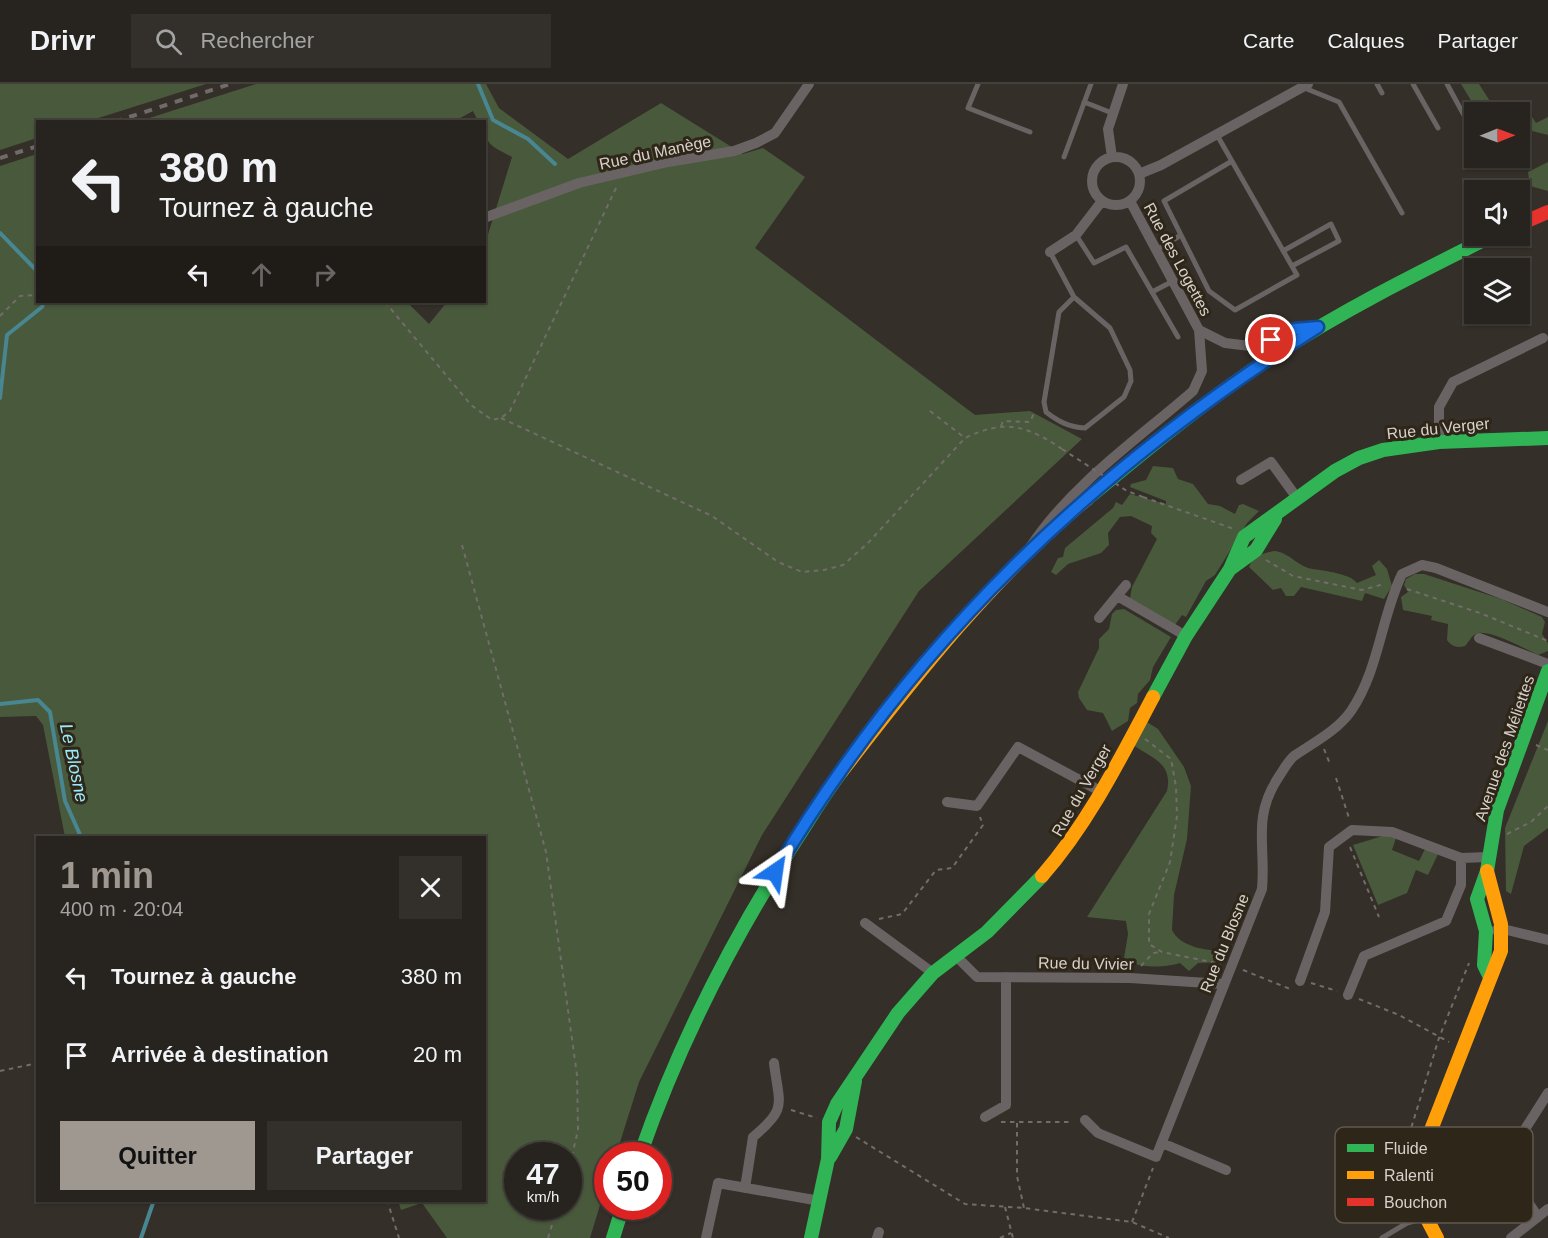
<!DOCTYPE html>
<html lang="fr">
<meta charset="utf-8">
<style>
:root{--surface:#27231e;--page:#332f2b;--text:#f1f3f6;--muted:#a4a4a4;--line:#43403c;--accent:#9e9891}
body{margin:0;font-family:Arial,sans-serif;background:var(--page);color:var(--text);height:100vh;display:flex;flex-direction:column;font-size:22px;white-space:nowrap}
*{box-sizing:border-box;margin:0}
p{font-size:20px;color:var(--muted)}
.icon{flex:none;width:33px;height:33px;fill:none;stroke:currentColor;stroke-width:2;stroke-linecap:round;stroke-linejoin:round}
.map{position:relative;flex:1;overflow:hidden}
.details{position:absolute;left:36px;top:752px;width:450px;height:366px;display:flex;flex-direction:column;background:var(--surface);border-radius:0px;box-shadow:0 2px 4px #0004,0 0 0 2px var(--line)}
.details>*{flex:none}
.banner{position:absolute;left:36px;top:36px;width:450px;height:183px;border-radius:0px;box-shadow:0 2px 4px #0004,0 0 0 2px var(--line);background:#27231e;color:var(--text);overflow:hidden}
.needle{width:39px;rotate:89deg}
.fabs{position:absolute;left:1464px;top:18px;display:grid;gap:12px}
.fabs a{display:grid;place-items:center;width:66px;height:66px;border-radius:0px;background:var(--surface);box-shadow:0 2px 4px #0004,0 0 0 2px var(--line);font-size:30px}
.speed{position:absolute;left:504px;top:1058px;display:flex;gap:12px;font-size:30px;font-weight:700;text-align:center}
.speed>*{display:grid;place-content:center;width:78px;height:78px;border-radius:50%;background:var(--surface);box-shadow:0 2px 4px #0004,0 0 0 2px var(--line);line-height:1}
.speed small{font-size:15px;font-weight:400}
.speed .limit{border:9px solid #d22;background:#fff;color:#111}
.pin{position:absolute;display:grid;place-items:center;width:51px;height:51px;color:#fff;margin:-26px;border:3px solid #fff;border-radius:50%;box-shadow:0 2px 6px #0007}
.me{position:absolute;width:66px;margin:-33px;rotate:32deg;stroke-linejoin:round;filter:drop-shadow(0 0 4px #0008)}
.turn{display:flex;align-items:center;gap:21px;height:126px;padding:0 24px;font-size:27px}
.turn .icon{width:78px;height:78px;stroke-width:2.5}
.turn b{display:block;font-size:42px;line-height:51px}
.lanes{display:flex;align-items:center;height:57px;padding:0 24px;background:#0003;justify-content:center;gap:30px;direction:ltr}
.lanes .off{opacity:.35}
.round{display:grid;place-items:center;flex:none;width:63px;height:63px;border-radius:0px;background:var(--page)}
.headline{display:flex;align-items:center;justify-content:space-between;height:102px;padding:0 24px}
h1{font-size:36px;font-weight:700;line-height:45px;color:var(--accent)}
.cta{display:flex;gap:12px;margin-top:auto;padding:12px 24px}
.cta a{flex:1;height:69px;border-radius:0px;background:var(--accent);color:#111;font-size:24px;font-weight:700;line-height:69px;text-align:center}
.cta a+a{background:var(--page);color:var(--text)}
ul{padding:0;list-style:none}
li{display:flex;align-items:center;gap:18px;height:78px;padding:0 24px}
li div{flex:1}
li b{display:block;font-size:22px}
li em{font-style:normal}
header{display:flex;align-items:center;gap:36px;box-sizing:border-box;height:84px;padding:0 30px;background:var(--surface);border-bottom:2px solid var(--line)}
header strong{font-size:28px}
nav{display:flex;gap:33px;margin-inline-start:auto;font-size:21px}
.search{width:420px;height:54px;background:var(--page);display:flex;align-items:center;gap:15px;box-sizing:border-box;padding:0 21px;border-radius:0px;color:var(--muted);font-size:22px}
.map>svg:first-child{display:block}
.green{fill:#49593b;fill-rule:evenodd}
.lines{fill:none;stroke-linecap:round;stroke-linejoin:round}
.stream{stroke:#488691;stroke-width:4}
.path{stroke:#726c6b;stroke-width:2;stroke-dasharray:4.5 4.5;stroke-linecap:butt}
.lane{stroke:#6a6364;stroke-width:5}
.street{stroke:#6a6364;stroke-width:10}
.fast{stroke:#30b455;stroke-width:14}
.slow{stroke:#ff9f0a;stroke-width:14}
.jam{stroke:#e5322d;stroke-width:14}
.rail{stroke:#706a69;stroke-width:4;stroke-dasharray:8 8;stroke-linecap:butt}
.path-bridge{stroke:#726c6b;stroke-width:2;stroke-dasharray:4.5 4.5;stroke-linecap:butt}
.route-casing{stroke:#114b97;stroke-width:15}
.route{stroke:#1a73e8;stroke-width:10}
.labels{text-anchor:middle;stroke-width:6;stroke-linejoin:round;paint-order:stroke}
.street-label{font-size:16px;fill:#d7d1c9;stroke:#2f261a}
.water-label{font-size:18px;font-style:italic;fill:#99eafa;stroke:#2f261a}
.key{fill:#2f261a;stroke:#61594f;stroke-width:1.5}
.key-label{font-size:16px;fill:#d7d1c9}
</style>
<header>
<strong>Drivr</strong>
<div class="search"><svg class="icon" aria-label="search" viewBox="0 0 24 24"><circle cx="10" cy="10" r="6"/><path d="M15 15l6 6"/></svg>Rechercher</div>
<nav><a>Carte</a><a>Calques</a><a>Partager</a></nav>
</header>
<div class="map">
<svg width="1548" height="1154" viewBox="0 0 1548 1154">
<rect width="100%" height="100%" fill="#342f28"/>
<path class="green" d="M0,0h206l-117,37 -51,1 -1,16 -37,12z
M256,0h230l13,24 69,51 93,-56 82,51 20,-6 42,29 -50,71 220,167 55,-4 52,28 -163,152 -157,244 -123,247 -23,73h-8l-1,27 -17,56h-143l-25,-35 -21,7 -3,-10h86v-363h-419l-22,-112 -7,-9 -36,1v-551l37,-12 1,148h369l22,22 18,-22h37l1,-58 27,-87c-20,-11 -27,-11 -28,-35l-6,-1 -5,-10 -20,11 -313,-1zM518,1071h50v51h-50z
M1461,0h18l18,28h-19z
M1522,17l14,22 12,-6v18l-28,-7v-16h-18z
M1548,78v29l-18,-5 -2,-14z
M1153,382l20,2 5,11 15,5 15,20 12,2 15,8 4,-9 4,-1 16,7 -12,12 -32,52 -9,6 -20,36 -4,-2 -7,10 -45,-27 2,-11 25,-48 -6,-6 1,-7 -21,-10 -11,1 -12,16 1,12 -8,8 -33,11 -12,11 -5,-3 7,-14 5,-1 2,-9 48,-40 3,-6 6,3 8,-11 36,10v-3l-36,-14 1,-3 15,-4z
M1274,467c15,1 24,16 39,18 13,2 38,5 44,14l19,-8 -4,-9 7,-6 8,9 5,17 -8,13 -19,-6 -3,8 -61,-14 -7,9h-8l-5,-8 -8,2 -24,-23c4,-11 14,-14 25,-16z
M1415,490h9l77,25 41,18 3,5 -3,12 6,9v8l-10,4c-12,-6 -47,-25 -60,-22 -7,2 -8,8 -13,13 -8,2 -13,1 -18,-6l1,-16 -17,-4 1,-4 -29,-6 -2,-13 7,-5 -4,-7 2,-6z
M1124,525l47,28 -18,30 -3,13 -12,14 -1,9 -7,5 -2,13 -16,10 -9,-18 -16,-3 -8,-12 -1,-6 21,-44v-9l10,-10 3,-15 4,-4z
M1548,637v107l-24,18 -13,48 -5,-3 -1,-63z
M1147,638l11,7 26,38 7,19 -4,53 -13,56 -2,35c8,17 35,21 53,21l2,4 -3,7 -26,1 -9,8 -9,-8c-15,5 -44,6 -56,-5l4,-24 -2,-13 -39,-4 80,-126c6,-28 -15,-33 -34,-46z
M1386,751l10,3 -4,12 27,11 6,-12 13,5 -10,21 -12,-5 -9,23 -29,12 -25,-60z"/>
<g class="lines">
<path class="stream" d="M478,0l15,36 35,19 27,25
M0,149l38,39
M0,314l7,-63 35,-28 2,-5
M0,620l38,-4 12,12 15,89 16,36
M141,1154l13,-38"/>
<path class="path" d="M53,218h7
M385,218l86,103 21,15 9,-2 9,-7 107,-225
M0,232l20,-20 18,-1
M930,327l35,27
M501,334l211,98 66,46 24,10 22,-2 19,-5 24,-21 98,-106c40,-19 61,-13 97,11
M1001,342l2,-5 27,1 5,-11
M1143,413l91,32
M462,461l84,307 31,223 1,55 -10,43
M1266,476l27,16 69,14 22,-6
M1407,505l73,24 68,28
M1145,655l26,20 5,28 1,29 -7,46 -21,52v30l13,8 59,12
M1536,661l12,5
M1324,665l6,15
M1336,694l13,40
M1507,750l24,-12 17,-16
M1350,763l29,70
M879,835l23,-5 34,-44 16,-2 31,-43 -3,-8
M1141,882l12,-13 9,-1
M1243,886l47,19
M1311,899l26,8
M1359,915l40,16 50,27
M0,987l38,-8
M791,1026l26,8
M1001,1038h72
M1017,1039v53l7,32
M856,1053l109,67 59,4 108,14 37,16
M387,1116l12,38
M1005,1123l8,31
M1409,1130l-10,-39 1,-11 39,-126 30,-75
M1132,1138l21,-54
M548,1154l10,-32
M1000,1154l11,-5"/>
<path class="lane" d="M978,0l-10,24 62,24
M1377,0l5,9
M1413,0l25,44
M1447,0l24,44
M1302,3l37,15 63,111
M1084,18l28,11
M1217,51l80,140 -62,35 -26,-19 -45,-90 68,-40
M1064,73l27,-73
M1076,151l18,28 32,-16 52,90
M1158,165l23,-14
M1283,167l48,-27 8,17 -47,25
M1050,168l24,45 -15,15 -15,90 2,10c13,10 23,15 39,16l39,-31 7,-16 -1,-11 -20,-42 -36,-31
M1152,208l23,-12
M1382,1154l25,-15 18,-5"/>
<path class="street" d="M1092 97a24 24 0 1 1 48 0a24 24 0 1 1-48 0Z
M1112,73l-4,-28 15,-45
M1139,90l22,-9 147,-81
M484,134l95,-35 89,-21 66,-11 22,-8 19,-10 34,-49
M1050,168l26,-17 26,-34
M1199,246l26,13 25,3 45,-17 23,-2
M1439,358v-35l14,-25 90,-44
M1241,396l30,-18 26,36
M1031,462c41,-62 107,-107 162,-155l9,-20 -3,-41 -69,-129
M1119,513l67,39
M1099,534l27,-33
M1479,554l69,26
M947,718l30,4 41,-59 84,45
M865,839l68,50
M1496,846l7,-1 45,11
M957,873l20,20 153,1 93,6
M1300,897l25,-69 4,-65 23,-17 40,2 69,26 27,-1
M1348,911l16,-39 82,-35 15,-36v-27
M985,1033l21,-12v-128
M1085,1036l13,13 58,24 106,-268c4,-43 -10,-71 16,-111 5,-7 9,-16 16,-22 19,-13 44,-26 57,-45 28,-41 30,-94 51,-137l20,-9 14,3 112,44
M1162,1059l64,27
M745,1104l8,-51c35,-29 26,-32 21,-74
M1538,1133l-26,-39 1,-30 35,-55
M706,1154l12,-55 102,18
M877,1154l2,-6
M1511,1154l37,-29"/>
<path class="fast" d="M1087,415c61,-51 122,-101 189,-145 69,-45 142,-81 216,-118
M1230,485l26,-19 19,-31
M1153,613l33,-61 44,-67 14,-32 91,-66 24,-13 24,-8 56,-8 109,-4
M1490,893l-6,-12 2,-34 -9,-32 10,-28 10,-61 51,-139
M640,1071c39,-112 92,-216 156,-315 15,-23 29,-47 46,-69
M830,1073l16,-28 9,-48
M613,1154l10,-32
M811,1154l17,-79 1,-37 8,-18 61,-91 35,-40 54,-41 55,-56"/>
<path class="slow" d="M842,687c74,-96 151,-194 245,-272
M1042,792c47,-54 78,-117 111,-179
M1437,1154l-11,-21 -5,-35 8,-47 72,-184v-27l-14,-53"/>
<path class="jam" d="M1520,140l28,-12"/>
<path class="rail" d="M114,38l116,-38
M0,74l38,-12"/>
<path class="path-bridge" d="M1062,365l65,42 16,6"/>
</g>
<g class="lines">
<defs>
<path id="route" d="M775,788c138,-231 317,-402 543,-545l-23,2 -24,11"/>
</defs>
<use href="#route" class="route-casing"/>
<use href="#route" class="route"/>
</g>
<g class="labels">
<g class="street-label">
<text transform="translate(655 68) rotate(-12)" y="6">Rue du Manège</text>
<text transform="translate(1178 175) rotate(62)" y="6">Rue des Logettes</text>
<text transform="translate(1438 344) rotate(-6)" y="6">Rue du Verger</text>
<text transform="translate(1504 664) rotate(-71)" y="6">Avenue des Méliettes</text>
<text transform="translate(1081 706) rotate(-60)" y="6">Rue du Verger</text>
<text transform="translate(1224 859) rotate(-68)" y="6">Rue du Blosne</text>
<text transform="translate(1086 879) rotate(1)" y="6">Rue du Vivier</text>
</g>
<g class="water-label">
<text transform="translate(74 679) rotate(78)" y="6">Le Blosne</text>
</g>
</g>
<rect x="1335" y="1043" width="198" height="96" rx="9" class="key"/>
<rect x="1347" y="1060" width="27" height="8" fill="#30b455"/>
<rect x="1347" y="1087" width="27" height="8" fill="#ff9f0a"/>
<rect x="1347" y="1114" width="27" height="8" fill="#e5322d"/>
<g class="key-label">
<text x="1384" y="1070">Fluide</text>
<text x="1384" y="1097">Ralenti</text>
<text x="1384" y="1124">Bouchon</text>
</g>
</svg>
<div class="fabs">
<a><svg class="needle" viewBox="-14 -14 28 28"><path d="M0-13l5 13h-10z" fill="#e53935"/><path d="M0 13l5-13h-10z" fill="#a4a4a4"/></svg></a>
<a><svg class="icon" aria-label="sound" viewBox="0 0 24 24"><path d="M4 9h4l5-4v14l-5-4H4zM17 9q2 3 0 6"/></svg></a>
<a><svg class="icon" aria-label="layers" viewBox="0 0 24 24"><path d="M12 4l9 5-9 5-9-5zM3 14l9 5 9-5"/></svg></a>
</div>
<div class="speed"><div>47<small>km/h</small></div><div class="limit">50</div></div>
<div class="pin" style="left:1271px;top:256px;background:#d93025"><svg class="icon" aria-label="arrive" viewBox="0 0 24 24"><path d="M6 21V4h12l-3 4 3 4H6"/></svg></div>
<svg class="me" style="left:775px;top:788px" viewBox="-20 -20 40 40"><path d="M0-17L14 15 0 8-14 15z" fill="#1a73e8" stroke="#fff" stroke-width="4"/></svg>
<div class="banner">
<div class="turn"><svg class="icon" aria-label="left" viewBox="0 0 24 24"><path d="M17 20v-9H6M10 6l-5 5 5 5"/></svg><div><b>380 m</b>Tournez à gauche</div></div>
<div class="lanes"><svg class="icon" aria-label="left" viewBox="0 0 24 24"><path d="M17 20v-9H6M10 6l-5 5 5 5"/></svg><svg class="icon off" aria-label="ahead" viewBox="0 0 24 24"><path d="M12 20V5M6 11l6-6 6 6"/></svg><svg class="icon off" aria-label="right" viewBox="0 0 24 24"><path d="M7 20v-9h11M14 6l5 5-5 5"/></svg></div>
</div>
<section class="details">
<div class="headline"><div><h1>1 min</h1><p>400 m · 20:04</p></div><a class="round"><svg class="icon" aria-label="close" viewBox="0 0 24 24"><path d="M6 6l12 12M18 6L6 18"/></svg></a></div>
<ul>
<li><svg class="icon" aria-label="left" viewBox="0 0 24 24"><path d="M17 20v-9H6M10 6l-5 5 5 5"/></svg><div><b>Tournez à gauche</b></div><em>380 m</em></li>
<li><svg class="icon" aria-label="arrive" viewBox="0 0 24 24"><path d="M6 21V4h12l-3 4 3 4H6"/></svg><div><b>Arrivée à destination</b></div><em>20 m</em></li>
</ul>
<div class="cta"><a>Quitter</a><a>Partager</a></div>
</section>
</div>
